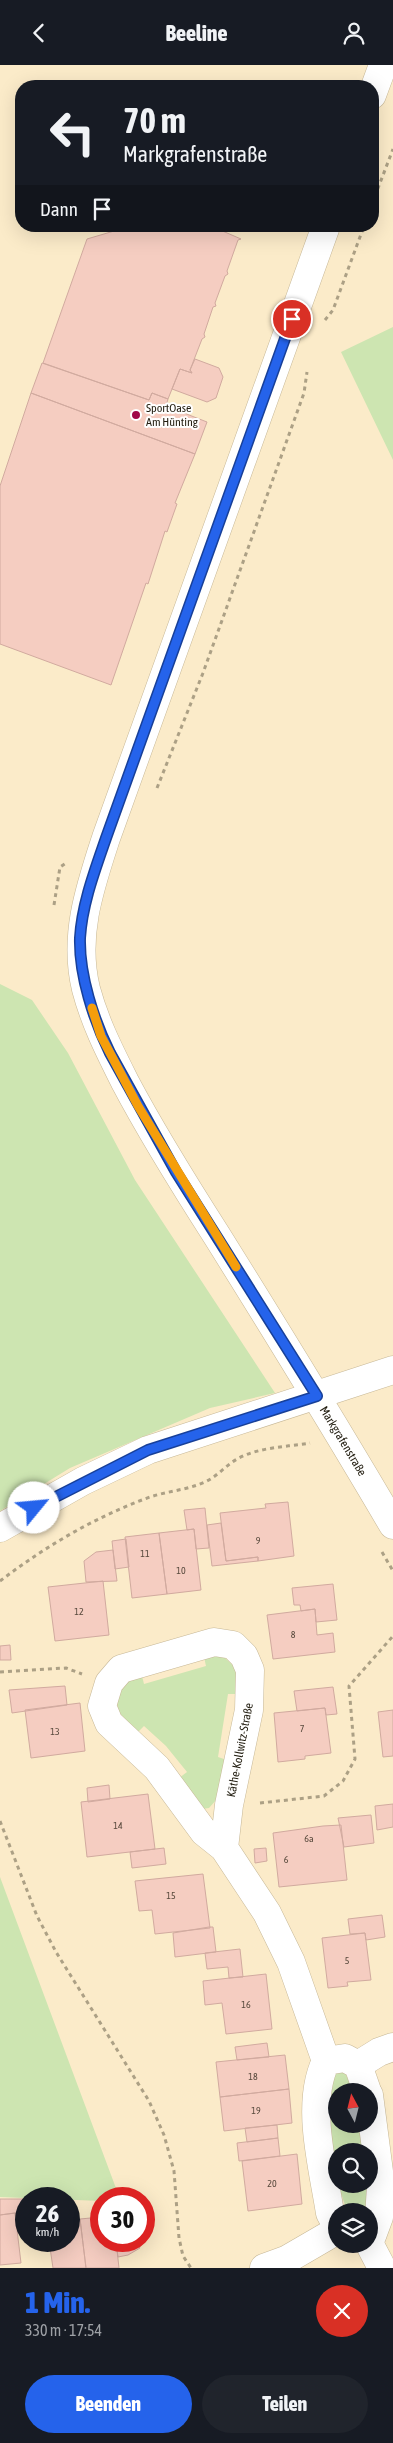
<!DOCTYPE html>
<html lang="de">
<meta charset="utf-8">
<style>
:root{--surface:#171b24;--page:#20242c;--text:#f1f3f6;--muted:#9ea1a6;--accent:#2563eb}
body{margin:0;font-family:"Asap Condensed",sans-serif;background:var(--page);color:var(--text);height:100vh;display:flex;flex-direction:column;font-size:19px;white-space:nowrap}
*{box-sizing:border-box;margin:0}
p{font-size:16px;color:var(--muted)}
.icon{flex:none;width:28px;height:28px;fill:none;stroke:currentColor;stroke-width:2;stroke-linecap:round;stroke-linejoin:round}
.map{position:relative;height:2203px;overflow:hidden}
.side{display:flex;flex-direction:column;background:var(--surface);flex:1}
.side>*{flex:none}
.guide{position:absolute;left:15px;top:15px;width:364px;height:152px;border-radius:20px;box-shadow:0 5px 20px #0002;background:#171b24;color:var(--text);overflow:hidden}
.needle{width:32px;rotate:353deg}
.fabs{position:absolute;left:328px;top:2018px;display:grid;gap:10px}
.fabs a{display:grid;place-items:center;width:50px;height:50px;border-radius:50%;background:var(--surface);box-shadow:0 5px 20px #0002;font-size:25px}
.speed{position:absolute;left:15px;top:2122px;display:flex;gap:10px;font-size:25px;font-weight:700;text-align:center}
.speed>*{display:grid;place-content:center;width:65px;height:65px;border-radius:50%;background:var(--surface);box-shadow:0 5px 20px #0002;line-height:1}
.speed small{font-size:12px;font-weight:400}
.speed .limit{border:8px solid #d22;background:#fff;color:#111}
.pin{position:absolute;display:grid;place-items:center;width:42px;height:42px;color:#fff;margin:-21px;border:2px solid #fff;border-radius:50%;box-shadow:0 1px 5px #0007}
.me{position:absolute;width:55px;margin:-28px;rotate:62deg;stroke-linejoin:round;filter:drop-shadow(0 0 4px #0008)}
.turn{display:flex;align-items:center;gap:18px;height:105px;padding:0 25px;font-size:22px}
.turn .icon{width:65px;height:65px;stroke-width:2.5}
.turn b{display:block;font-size:35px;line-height:42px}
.then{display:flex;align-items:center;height:48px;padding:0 25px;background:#0003;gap:10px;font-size:19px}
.round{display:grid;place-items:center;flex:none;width:52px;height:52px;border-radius:26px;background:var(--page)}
.overview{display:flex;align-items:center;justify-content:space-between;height:85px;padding:0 25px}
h1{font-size:30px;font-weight:800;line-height:38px;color:var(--accent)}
.button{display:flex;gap:10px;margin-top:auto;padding:10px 25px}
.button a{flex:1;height:58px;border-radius:30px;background:var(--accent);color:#fff;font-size:20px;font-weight:800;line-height:58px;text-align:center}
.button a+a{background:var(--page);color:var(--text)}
header{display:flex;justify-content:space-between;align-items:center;height:65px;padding:0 25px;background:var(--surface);font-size:22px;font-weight:800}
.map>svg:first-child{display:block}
.green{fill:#cde5b1}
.building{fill:#f5cdc1;stroke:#d1aa9f}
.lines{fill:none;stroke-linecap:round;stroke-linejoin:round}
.minor-casing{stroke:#c7b897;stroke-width:29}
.path{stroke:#aca085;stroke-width:3;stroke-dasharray:4 4;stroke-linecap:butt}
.minor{stroke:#fff;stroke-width:28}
.route-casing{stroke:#184099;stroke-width:12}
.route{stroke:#2563eb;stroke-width:9}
.slow{stroke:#f59e0b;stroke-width:9}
.poi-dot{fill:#a10747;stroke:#fff;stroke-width:2}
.labels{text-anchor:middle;stroke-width:4;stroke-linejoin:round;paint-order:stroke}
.number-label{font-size:10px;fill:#584a3d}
.poi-label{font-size:12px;fill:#231e11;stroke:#fff;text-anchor:start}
.street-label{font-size:12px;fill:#231e11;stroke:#fff}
</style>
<header><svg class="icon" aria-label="back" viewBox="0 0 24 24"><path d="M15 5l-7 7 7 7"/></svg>Beeline<svg class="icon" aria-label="person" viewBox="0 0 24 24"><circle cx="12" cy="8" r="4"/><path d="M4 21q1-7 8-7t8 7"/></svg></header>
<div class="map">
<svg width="393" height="2203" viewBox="0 0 393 2203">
<rect width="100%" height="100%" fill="#fbebc9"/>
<path class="green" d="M393,262v133l-52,-108z
M0,919l32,16 36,53 67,127 140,213 -65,15 -140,60 -70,43z
M215,1589l10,4 11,10 1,26h-9l-10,63 9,3 -10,39 -8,9 -7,1 -23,-31 8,-6 -21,-26 -22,-20 -7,7 -19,-17c-2,-15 0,-25 10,-37l14,-3 2,8 62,-18 -2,-9z
M0,1812l120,322h-19v2l-101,-4z
M335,2005l9,1 10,20h-18v33h27l5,27h-32v28l-10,-90z
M338,2119h31v27h-22z"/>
<path class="building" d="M131,161h20l7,3 1,-3h52l30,13 -3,1 -11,31 1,3 -3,2 -10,27 1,3 -3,1 -9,27 1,3 -3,2 -12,31 2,3 -12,-4 -12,30 -16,-6 -3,7 -106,-37 44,-124z
M195,294l24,9 4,9 -7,21 -9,4 -35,-13 8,-20 12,4 -2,-3z
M42,298l107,37 3,-7 16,6 -2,7 41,16 -12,32 -164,-61z
M31,328l164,61 -20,49 2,1 -10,28 -2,-1 -17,53 -2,-1 -35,102 -111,-41v-158z
M288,1437l6,54 -36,5v-4l-32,4 -6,-48 46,-5 -1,-4z
M205,1443l4,40 -13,1 -2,-20 -7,1 -3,-20z
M221,1458l5,38 32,-4v4l-46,5 -5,-41z
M194,1464l7,61 -34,4 -8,-61z
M159,1468l8,61 -35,4 -7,-61z
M126,1474l3,28 -14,2 -3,-28z
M113,1485l4,31 -31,1 -2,-21 12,-9z
M103,1516l6,54 -54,6 -7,-54z
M333,1519l4,36 -21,2 -1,-13 -14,2 -1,-6h-6l-2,-17z
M315,1544l2,26 16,-2 2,19 -62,7 -6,-44z
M10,1580l1,15h-11v-14z
M65,1621l2,19 -55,8 -3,-23z
M333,1622l4,27 -11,1 -1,-7 -28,3 -3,-20z
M80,1638l5,48 -54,7 -6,-48z
M325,1643l6,45 -26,3v3l-27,3 -4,-49z
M393,1645v46l-10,1 -5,-45z
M109,1720l1,14 -22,3 -1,-14z
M148,1729l7,55 -68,8 -6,-55z
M393,1739v23l-16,3 -2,-24z
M371,1750l3,28 -30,4 -6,-29z
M341,1760l6,55 -68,7 -6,-54 50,-7z
M164,1783l2,16 -34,4 -2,-16z
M266,1783l1,13 -12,2 -1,-14z
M203,1809l7,54 -55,6 -3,-24 -13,1 -4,-30z
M382,1850l3,22 -19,3 -1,-7 -15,1 -2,-15z
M209,1862h4l3,25 -41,5 -2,-24z
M365,1868l6,47 -24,2 1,4 -20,2 -6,-50z
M240,1884l3,28 -14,1 -1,-11 -21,2 -2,-16z
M266,1909l6,55 -46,5 -4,-31 -17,2 -2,-24z
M267,1978l2,14 -32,3 -2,-13z
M285,1990l4,34 -69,8 -4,-35z
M289,2024l3,34 -68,8 -4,-34z
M277,2060l1,13 -31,4 -2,-14z
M278,2073l2,18 -41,5 -2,-18z
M297,2089l5,50 -54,7 -6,-50z
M0,2134h26v29l-9,1 -2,-16 -15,2z
M15,2148l6,50 -21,2v-50z
M101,2152v24h15l3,27h-33l-6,-49z
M80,2154l6,49h-33l-4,-27h20v-20z
M116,2176h19l5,7 -12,7 -10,2z"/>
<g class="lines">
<defs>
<g id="minor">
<path d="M372,30l11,-30"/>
<path id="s1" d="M326,161l-220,612c-16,49 -33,98 -20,151 9,34 24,63 39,93 28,53 60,104 92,154 60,96 119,192 176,289"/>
<path d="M0,1463l83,-47 65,-31 245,-80"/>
<path d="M224,1783l-20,-16 -47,-64 -48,-45 -7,-17 7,-23 12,-14 93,-27 19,3 11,11 6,14 -1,40 -20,95 -5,43 43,65 24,49 35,99"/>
<path d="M358,2000l21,-13 14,-5"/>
<path d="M369,2030l12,92 -2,30 -7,19 -3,1"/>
<path d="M336,2159l-6,-11c-7,-46 -25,-109 -4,-152l19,-3 13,7 9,26"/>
<path d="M369,2178l13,25"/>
<path d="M264,2203l22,-8 50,-29"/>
</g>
</defs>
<use href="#minor" class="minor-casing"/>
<path class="path" d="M372,139l21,-55
M325,255l8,-10 31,-84
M157,723l46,-115 101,-280 3,-21
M54,840l6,-38 6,-4
M382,1487l11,19
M0,1516c46,-35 95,-64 150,-84 18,-6 37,-7 55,-15 13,-6 22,-18 34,-24 21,-11 47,-11 71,-15
M0,1607l66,-4 16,6
M260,1738l64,-7 19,-15 12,-22 -6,-73 44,-50
M0,1756l37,95 19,36 93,149 15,34 10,36 5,67 4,18 8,12"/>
<use href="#minor" class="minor"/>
</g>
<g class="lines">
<defs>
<path id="route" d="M34,1443l114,-58 169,-54 -141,-224 -66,-119c-16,-32 -31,-78 -30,-115 2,-34 15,-68 26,-100l186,-519"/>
</defs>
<use href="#route" class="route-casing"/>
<use href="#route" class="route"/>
<path class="slow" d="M92,943l9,28 37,70 98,161"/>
</g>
<circle class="poi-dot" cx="136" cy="350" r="5"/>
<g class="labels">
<g class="number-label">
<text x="258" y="1479">9</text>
<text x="145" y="1492">11</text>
<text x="181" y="1509">10</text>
<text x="79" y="1550">12</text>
<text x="293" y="1573">8</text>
<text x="302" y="1667">7</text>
<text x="55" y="1670">13</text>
<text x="118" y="1764">14</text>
<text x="309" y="1777">6a</text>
<text x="286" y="1798">6</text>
<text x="171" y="1834">15</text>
<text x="347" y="1899">5</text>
<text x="246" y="1943">16</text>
<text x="253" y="2015">18</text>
<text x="256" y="2049">19</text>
<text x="272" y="2122">20</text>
</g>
<g class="poi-label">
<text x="146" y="347">SportOase<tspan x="146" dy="14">Am Hünting</tspan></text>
</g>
<g class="street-label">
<text dy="4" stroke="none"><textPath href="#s1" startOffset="1326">Markgrafenstraße</textPath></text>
<text transform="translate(240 1685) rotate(-79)" y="4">Käthe-Kollwitz-Straße</text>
</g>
</g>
</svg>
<div class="fabs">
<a><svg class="needle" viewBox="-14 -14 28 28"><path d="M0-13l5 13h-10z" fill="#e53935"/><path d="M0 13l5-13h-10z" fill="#9ea1a6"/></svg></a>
<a><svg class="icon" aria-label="search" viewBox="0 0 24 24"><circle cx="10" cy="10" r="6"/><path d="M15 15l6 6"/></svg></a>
<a><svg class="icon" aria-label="layers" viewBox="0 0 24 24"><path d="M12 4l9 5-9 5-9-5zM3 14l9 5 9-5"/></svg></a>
</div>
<div class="speed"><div>26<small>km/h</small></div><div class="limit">30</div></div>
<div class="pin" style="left:292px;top:254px;background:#d93025"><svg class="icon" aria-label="arrive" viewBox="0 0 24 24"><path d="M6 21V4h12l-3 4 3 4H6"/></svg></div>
<svg class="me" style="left:34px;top:1443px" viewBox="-20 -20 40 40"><circle r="19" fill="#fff"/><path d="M0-13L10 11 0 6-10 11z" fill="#2563eb"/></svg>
<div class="guide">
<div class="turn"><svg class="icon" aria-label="left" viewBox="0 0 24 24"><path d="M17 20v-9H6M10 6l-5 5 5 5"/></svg><div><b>70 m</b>Markgrafenstraße</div></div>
<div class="then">Dann<svg class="icon" aria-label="arrive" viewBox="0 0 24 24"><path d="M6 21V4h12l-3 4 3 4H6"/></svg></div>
</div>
</div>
<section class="side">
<div class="overview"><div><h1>1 Min.</h1><p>330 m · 17:54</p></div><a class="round" style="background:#d93025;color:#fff"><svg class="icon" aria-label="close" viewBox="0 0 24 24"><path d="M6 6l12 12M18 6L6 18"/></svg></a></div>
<div class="button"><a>Beenden</a><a>Teilen</a></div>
</section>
